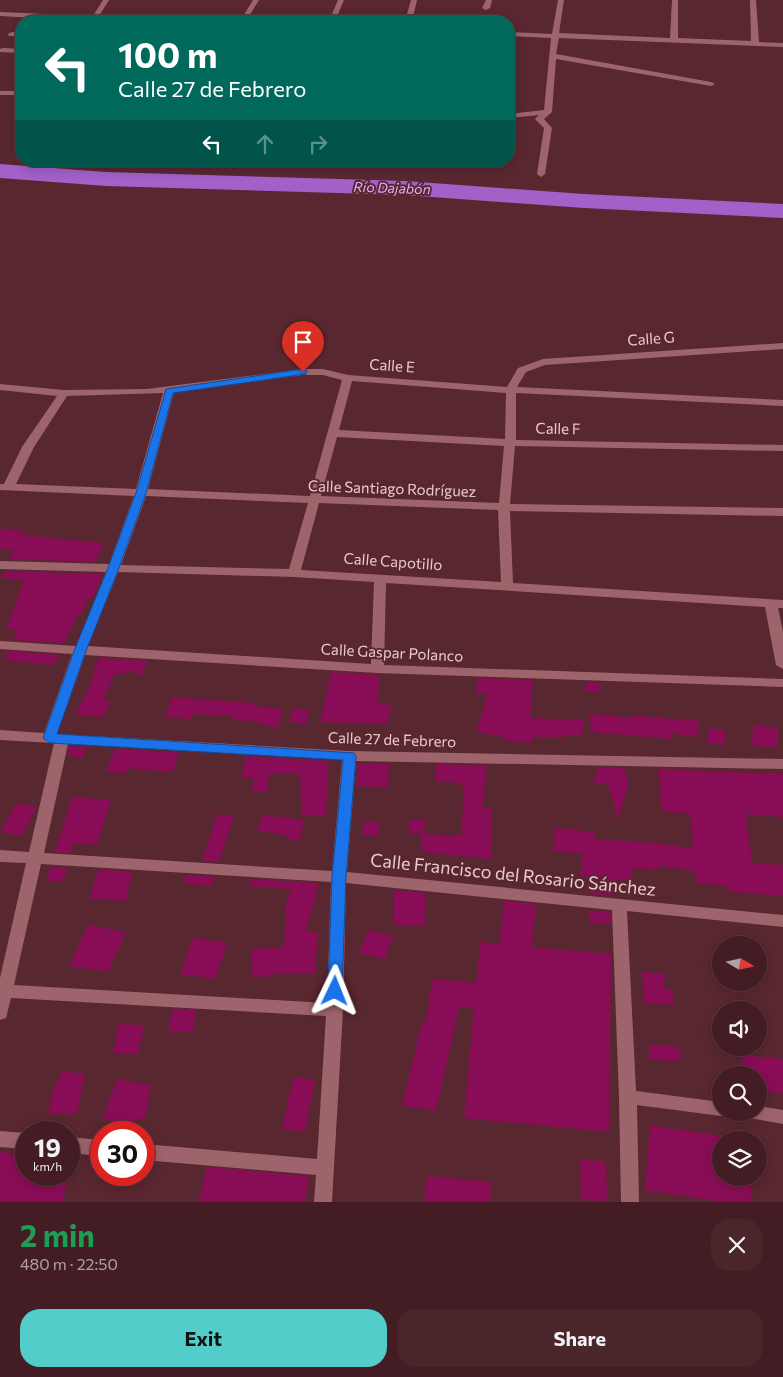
<!DOCTYPE html>
<meta charset="utf-8">
<style>
:root{--surface:#431d23;--page:#4a262b;--text:#f1f3f6;--muted:#afa2a6;--line:#5b3b41;--accent:#53cdc9}
body{margin:0;font-family:Commissioner,sans-serif;background:var(--page);color:var(--text);height:100vh;display:flex;flex-direction:column;font-size:19px;white-space:nowrap}
*{box-sizing:border-box;margin:0}
p{font-size:16px;color:var(--muted)}
.icon{flex:none;width:28px;height:28px;fill:none;stroke:currentColor;stroke-width:2;stroke-linecap:round;stroke-linejoin:round}
.map{position:relative;height:1202px;overflow:hidden}
.panel{display:flex;flex-direction:column;background:var(--surface);flex:1}
.panel>*{flex:none}
.hud{position:absolute;left:15px;top:15px;width:500px;height:152px;border-radius:20px;box-shadow:0 2px 12px #0003,0 0 0 1px var(--line);background:#00695c;color:#fff;overflow:hidden}
.needle{width:32px;rotate:99deg}
.controls{position:absolute;left:712px;top:936px;display:grid;gap:10px}
.controls a{display:grid;place-items:center;width:55px;height:55px;border-radius:50%;background:var(--surface);box-shadow:0 2px 12px #0003,0 0 0 1px var(--line);font-size:25px}
.speed{position:absolute;left:15px;top:1121px;display:flex;gap:10px;font-size:25px;font-weight:700;text-align:center}
.speed>*{display:grid;place-content:center;width:65px;height:65px;border-radius:50%;background:var(--surface);box-shadow:0 2px 12px #0003,0 0 0 1px var(--line);line-height:1}
.speed small{font-size:12px;font-weight:400}
.speed .limit{border:8px solid #d22;background:#fff;color:#111}
.pin{position:absolute;display:grid;place-items:center;width:42px;height:42px;color:#fff;margin:-51px -21px;border-radius:50% 50% 50% 0;rotate:-45deg;box-shadow:0 0 5px #0007}
.pin .icon{rotate:45deg}
.me{position:absolute;width:55px;margin:-28px;rotate:2deg;stroke-linejoin:round;filter:drop-shadow(0 0 4px #0008)}
.turn{display:flex;align-items:center;gap:18px;height:105px;padding:0 20px;font-size:22px}
.turn .icon{width:65px;height:65px;stroke-width:2.5}
.turn b{display:block;font-size:35px;line-height:42px}
.lanes{display:flex;align-items:center;height:48px;padding:0 20px;background:#0003;justify-content:center;gap:25px;direction:ltr}
.lanes .off{opacity:.35}
.round{display:grid;place-items:center;flex:none;width:52px;height:52px;border-radius:20px;background:var(--page)}
.summary{display:flex;align-items:center;justify-content:space-between;height:85px;padding:0 20px}
h1{font-size:30px;font-weight:700;line-height:38px;color:#1e9e55}
.action{display:flex;gap:10px;margin-top:auto;padding:10px 20px}
.action a{flex:1;height:58px;border-radius:20px;background:var(--accent);color:#111;font-size:20px;font-weight:700;line-height:58px;text-align:center}
.action a+a{background:var(--page);color:var(--text)}
.map>svg:first-child{display:block}
.lines{fill:none;stroke-linecap:round;stroke-linejoin:round}
.river{fill:#a360c9;fill-rule:evenodd}
.building{fill:#890d56}
.minor{fill:#9d656b;fill-rule:evenodd}
.route{fill:#1a73e8;stroke:#114b97}
.labels{text-anchor:middle;stroke-width:4;stroke-linejoin:round;paint-order:stroke}
.far-water-label{font-size:14px;font-style:italic;fill:#dfaffd;stroke:#59272f}
.street-label{font-size:15px;fill:#eacacc;stroke:#59272f}
.near-street-label{font-size:18px;fill:#eacacc;stroke:#59272f}
</style>
<div class="map">
<svg width="783" height="1202" viewBox="0 0 783 1202">
<rect width="100%" height="100%" fill="#59272f"/>
<g class="lines">
<path class="river" d="M0,164l106,8 299,9 179,13 199,10v14l-199,-10 -179,-13 -299,-9 -106,-8z"/>
</g>
<path class="building" d="M0,529l23,1 -2,5 83,8 -9,19 -86,-3 5,-9 -14,-1z
M4,571l95,3h4l-10,24h-4l-7,15h-3l-15,30 -51,-3 4,-10h-11l18,-50 -24,-2z
M7,651l52,4 -5,10 -50,-5z
M99,658l49,3 -7,15 -13,-6 -2,4 -11,-1 -12,27 8,1 -8,16 -28,-2 20,-41h-3z
M331,672l49,3 -3,29 15,1 -4,19 -68,-2z
M478,678l55,2 -3,38 54,2 -2,16 -19,-1v3h-31v5l-27,-2v-4l-29,-5 12,-38 -12,-1z
M586,682l14,1v10l-15,-2z
M171,697l83,6 -1,3 30,3 -5,18 -18,-2 1,-3 -27,-2v-4l-40,-2 -3,5 -26,-2z
M293,708l16,2 -3,14 -17,-2z
M590,714l45,4v-3l45,5v-2l19,3 -2,16 -25,-4v6l-81,-7z
M753,725l25,3v20l-26,-3z
M708,728l17,2v15l-18,-2z
M69,746l18,1 -5,11 -15,-3z
M115,749l64,3 -7,20 -45,-4 -2,6 -19,-2z
M246,756l82,5 -2,54 -24,1 -2,-42h-31l-2,17h-15l2,-13h-13z
M358,763l31,1 -1,23 -32,-1z
M436,764l51,2 -5,41h9v52l-70,-7v-18h-12l1,-14h15l-1,14 37,2 3,-49h-3v-4l-26,-2z
M598,767l26,1 4,16 -10,37 -10,-37h-15z
M658,769l125,5v43l-37,-3 6,49 31,2v31l-54,-4 -1,-6 -33,-3v-12l-35,-5v4l-29,-2 1,13 -19,-1v16l-24,-2 1,-17 -10,-2 3,-21 -30,-3 2,-23 40,4 -1,7 65,4 34,6 -3,-36 -28,-1z
M72,797l39,3 -14,45 -23,-2 -3,10 -16,-1z
M16,803l21,4 -16,29 -21,-4z
M217,814l17,2 -15,45h-17z
M262,815l42,5 -4,20 -14,-1 1,-4 -30,-4z
M363,821h16v15h-16z
M51,866l16,2 -4,14 -17,-1z
M98,869l34,3 -6,29 -36,-2z
M186,875l29,2 -3,9 -28,-2z
M250,879l69,4 -13,48h12l-3,42h-41v3l-22,1 -1,-28 33,-2 2,-42 5,-16 -41,-3z
M394,890l31,3 1,33h-32z
M504,901l32,3 -4,43 79,7 -2,178 -145,-14 10,-109 -15,-2 -23,104 -34,-6 20,-83 4,1 6,-44 44,4 4,-41 19,2z
M589,910l21,2 1,12 -22,-1z
M88,925l38,7 -18,40 -39,-6z
M368,930l25,6 -8,23 -26,-6z
M193,938l34,5 -12,36 -35,-5z
M642,971l23,3 -1,15 9,1 1,15 -30,-2z
M172,1009l24,1 -3,22h-25z
M119,1024l25,1 -6,29 -25,-1z
M649,1044l30,3v15l-30,-3z
M741,1055l42,4v35l-24,-3v-16h-17z
M62,1071l23,3 -8,39 -29,1 6,-29h2z
M293,1077l22,3 -10,52 -23,-3z
M117,1079l34,6 -5,32 -22,7 -21,-6z
M650,1125l71,11v42h31l-1,24h-29l-77,-12z
M0,1152l26,3v20h41l-4,27h-63z
M580,1160l26,1 1,40 -26,-1z
M207,1167l102,9 -4,26h-106z
M427,1176l64,6 -1,20h-66z"/>
<g class="lines">
<path class="minor" d="M103,0h6l-10,16 58,3 4,2h-71l-90,-5v-4l93,4z
M253,0h6l-13,21h-6z
M338,0h6l-9,21h-6z
M411,0h6l-5,21h-7z
M486,0h6l-2,8 -4,2 -4,-2z
M558,0h6l-5,33 111,5 2,-38h6v38l73,3 -1,-41h6l3,42 24,1v4l-224,-9 -3,16 155,28 4,2 -4,2 -155,-27 -4,53 -8,7 8,9 -7,46 -4,3 -4,-3 7,-46 -9,-9 4,-4 -30,3v-4l35,-4 7,-72 -42,-2v-4l43,2z
M12,32h9v4h-12l-1,-2z
M3,48l18,1v4l-21,-1v-3z
M0,91h21v4h-21z
M783,343v6l-238,16 -19,7 -9,15 266,13v6l-267,-13v47l267,5v6l-268,-5 -5,58 273,4v8l-273,-5 3,72 270,17v8h-5l5,24v37l-7,-4 -11,-58 -379,-24 -2,82 399,14v8l-406,-14 -292,-18 -28,79 292,17 434,8v10l-427,-8 -9,111 436,43v12l-156,-16 9,180 85,11v10h7l-1,2 -6,2 -84,-11 2,97h-18l-2,-105 -7,-187 -266,-27 -3,127 -11,192h-18l2,-27 -172,-15v-16l173,15 9,-143 -315,-18 -5,20 -6,2v-42l26,-115 -26,-1v-12l29,2 25,-109 -54,-3v-10l44,3 28,-79 -72,-5v-8l76,5 30,-74 -106,-3v-8l109,3 25,-68 -134,-6v-6h4l18,-37 35,-51 -57,-6v-6l64,6 83,-1 156,-20h20l25,6 159,12 11,-19 25,-9zM303,375h20l19,5 -32,116 -162,-7 26,-97zM352,381l154,12 -1,46 -166,-9zM163,393l-27,96 -120,-5 18,-37 33,-51zM337,437l167,9 -5,57 -178,-7zM146,496l162,7 -19,66 -168,-4zM319,503l179,7 3,72 -200,-12zM118,572l176,5 80,5 -3,82 -283,-18zM68,744l274,16 -10,111 -288,-18zM41,864l290,18 -4,121 -313,-18z
M759,1106l24,4v14l-39,-7 -2,-5h17z
M0,1131l26,2v16l-26,-2z
M69,1137l32,3v16l-32,-3z"/>
</g>
<path class="route" d="M303,369l3,1v4l-133,19 -27,100 -27,75 -33,83 -29,83 297,19 2,3 -10,121 -4,114 -2,4h-10l-2,-4 4,-114 11,-117 -293,-17 -7,-5 31,-87 34,-83 28,-75 30,-104z"/>
<g class="labels">
<g class="far-water-label">
<text transform="translate(392 188) rotate(2)" y="5">Río Dajabón</text>
</g>
<g class="street-label">
<text transform="translate(651 339) rotate(-4)" y="5">Calle G</text>
<text transform="translate(392 366) rotate(4)" y="5">Calle E</text>
<text transform="translate(558 429) rotate(1)" y="5">Calle F</text>
<text transform="translate(392 489) rotate(2)" y="5">Calle Santiago Rodríguez</text>
<text transform="translate(393 562) rotate(4)" y="5">Calle Capotillo</text>
<text transform="translate(392 653) rotate(3)" y="5">Calle Gaspar Polanco</text>
<text transform="translate(392 740) rotate(2)" y="5">Calle 27 de Febrero</text>
</g>
<g class="near-street-label">
<text transform="translate(513 875) rotate(6)" y="6">Calle Francisco del Rosario Sánchez</text>
</g>
</g>
</svg>
<div class="controls">
<a><svg class="needle" viewBox="-14 -14 28 28"><path d="M0-13l5 13h-10z" fill="#e53935"/><path d="M0 13l5-13h-10z" fill="#afa2a6"/></svg></a>
<a><svg class="icon" aria-label="sound" viewBox="0 0 24 24"><path d="M4 9h4l5-4v14l-5-4H4zM17 9q2 3 0 6"/></svg></a>
<a><svg class="icon" aria-label="search" viewBox="0 0 24 24"><circle cx="10" cy="10" r="6"/><path d="M15 15l6 6"/></svg></a>
<a><svg class="icon" aria-label="layers" viewBox="0 0 24 24"><path d="M12 4l9 5-9 5-9-5zM3 14l9 5 9-5"/></svg></a>
</div>
<div class="speed"><div>19<small>km/h</small></div><div class="limit">30</div></div>
<div class="pin" style="left:303px;top:372px;background:#d93025"><svg class="icon" aria-label="arrive" viewBox="0 0 24 24"><path d="M6 21V4h12l-3 4 3 4H6"/></svg></div>
<svg class="me" style="left:335px;top:991px" viewBox="-20 -20 40 40"><path d="M0-17L14 15 0 8-14 15z" fill="#1a73e8" stroke="#fff" stroke-width="4"/></svg>
<div class="hud">
<div class="turn"><svg class="icon" aria-label="left" viewBox="0 0 24 24"><path d="M17 20v-9H6M10 6l-5 5 5 5"/></svg><div><b>100 m</b>Calle 27 de Febrero</div></div>
<div class="lanes"><svg class="icon" aria-label="left" viewBox="0 0 24 24"><path d="M17 20v-9H6M10 6l-5 5 5 5"/></svg><svg class="icon off" aria-label="ahead" viewBox="0 0 24 24"><path d="M12 20V5M6 11l6-6 6 6"/></svg><svg class="icon off" aria-label="right" viewBox="0 0 24 24"><path d="M7 20v-9h11M14 6l5 5-5 5"/></svg></div>
</div>
</div>
<section class="panel">
<div class="summary"><div><h1>2 min</h1><p>480 m · 22:50</p></div><a class="round"><svg class="icon" aria-label="close" viewBox="0 0 24 24"><path d="M6 6l12 12M18 6L6 18"/></svg></a></div>
<div class="action"><a>Exit</a><a>Share</a></div>
</section>
